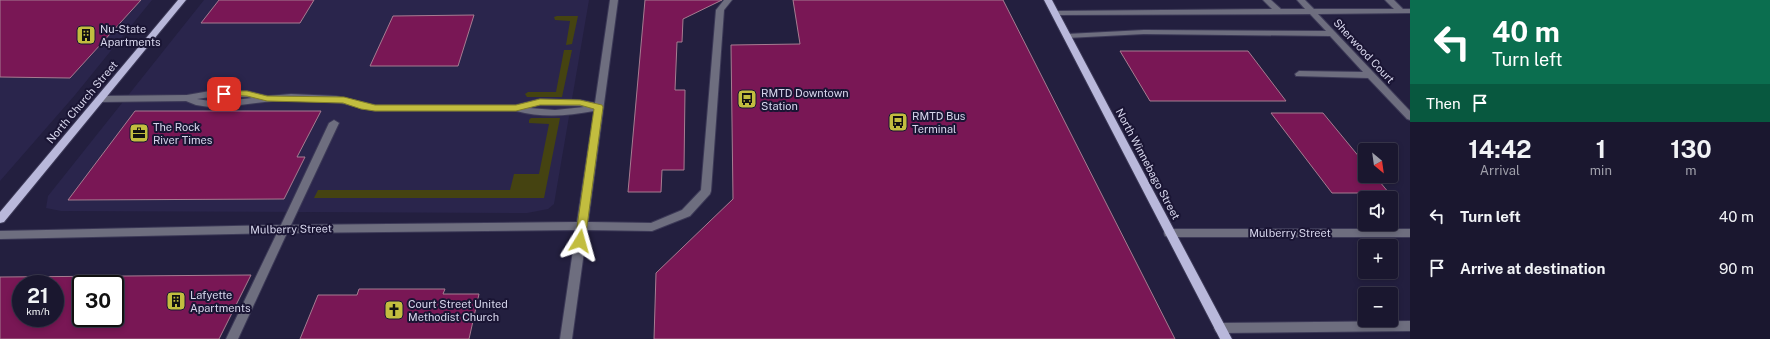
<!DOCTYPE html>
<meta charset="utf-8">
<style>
:root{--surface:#1a172f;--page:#27243b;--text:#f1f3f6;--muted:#9f9faa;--line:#38364b}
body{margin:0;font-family:"Public Sans",sans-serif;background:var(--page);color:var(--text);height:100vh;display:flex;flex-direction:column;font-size:15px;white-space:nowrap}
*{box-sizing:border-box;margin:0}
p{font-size:13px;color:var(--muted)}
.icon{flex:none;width:22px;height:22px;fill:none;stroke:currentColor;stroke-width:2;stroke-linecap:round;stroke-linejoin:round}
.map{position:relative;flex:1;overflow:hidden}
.side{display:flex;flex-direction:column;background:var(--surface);width:360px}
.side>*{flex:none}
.top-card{background:#0b6e4f;color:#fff;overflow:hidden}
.needle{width:26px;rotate:151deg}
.tools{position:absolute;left:1358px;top:143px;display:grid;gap:8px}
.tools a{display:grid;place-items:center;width:40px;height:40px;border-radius:4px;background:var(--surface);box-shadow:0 2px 6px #0003,0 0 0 1px var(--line);font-size:20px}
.speed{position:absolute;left:12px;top:275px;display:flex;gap:8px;font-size:20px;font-weight:700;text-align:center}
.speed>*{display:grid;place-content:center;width:52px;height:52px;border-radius:50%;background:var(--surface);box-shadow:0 2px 6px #0003,0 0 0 1px var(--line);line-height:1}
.speed small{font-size:10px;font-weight:400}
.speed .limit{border:2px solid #111;border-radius:6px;background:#fff;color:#111}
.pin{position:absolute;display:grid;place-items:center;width:34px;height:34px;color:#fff;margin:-17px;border-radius:8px;box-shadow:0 2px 6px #0006}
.me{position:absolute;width:44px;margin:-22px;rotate:8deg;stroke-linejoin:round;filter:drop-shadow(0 0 3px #0008)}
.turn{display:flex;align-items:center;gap:14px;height:84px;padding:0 16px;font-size:18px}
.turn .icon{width:52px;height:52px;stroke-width:2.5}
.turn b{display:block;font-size:28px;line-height:34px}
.then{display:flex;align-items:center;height:38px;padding:0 16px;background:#0003;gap:8px;font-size:15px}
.eta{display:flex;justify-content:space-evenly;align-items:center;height:68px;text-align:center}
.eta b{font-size:24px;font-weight:700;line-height:28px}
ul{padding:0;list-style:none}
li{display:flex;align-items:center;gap:12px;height:52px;padding:0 16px}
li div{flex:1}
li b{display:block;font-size:15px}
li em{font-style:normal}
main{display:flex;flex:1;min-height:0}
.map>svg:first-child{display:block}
.built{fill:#2a254c}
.green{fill:#454311}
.building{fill:#791755;stroke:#a67c91;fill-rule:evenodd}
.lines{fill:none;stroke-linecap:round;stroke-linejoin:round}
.minor-casing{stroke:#3c3957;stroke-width:2}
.major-casing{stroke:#3c3957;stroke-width:2}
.minor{fill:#6e6e7f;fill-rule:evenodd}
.major{fill:#b9b8db;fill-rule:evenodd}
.route{fill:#c2bd3f;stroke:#7e7b29}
.labels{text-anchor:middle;stroke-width:4;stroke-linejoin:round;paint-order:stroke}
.poi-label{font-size:11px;fill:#d7d6ec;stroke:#1a1534;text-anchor:start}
.street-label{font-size:11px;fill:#d7d6ec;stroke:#1a1534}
</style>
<main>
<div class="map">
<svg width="1410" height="339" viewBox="0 0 1410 339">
<rect width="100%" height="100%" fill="#231f3f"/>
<path class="built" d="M0,0h152l-77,95 -75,86z
M204,0h385l-35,204 -6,5 -21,4 -466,-2 -15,-3 2,-12z"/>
<path class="green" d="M557,16h21l-6,28 -6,1 4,-24 -15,-1 -1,-3z
M564,50h8l-10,47h-35l-2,-3 3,-2h28z
M531,118h29l-16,80h-230l4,-8h192l4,-16h25l10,-50 -20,-1v-3z"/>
<path class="building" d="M0,0h141l-71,78 -70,-1z
M219,0h95l-14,23h-99z
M645,0h77l-39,19 -1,23h-5l-2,48h10l-1,80h-22l-1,22h-33z
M793,0h210l172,339h-521l2,-66 77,-74 -2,-154 69,-1z
M474,15l-16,51h-88l23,-50z
M1120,51h128l38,50h-136z
M135,111h186l-24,46h8l-21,42 -216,1z
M1271,113h52l42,51v12h10l14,17h-57z
M251,275l-32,64h-219v-62zM21,284h34v34h-34zM81,284h34v34h-34z
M359,289h86l-2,5h36l-10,45h-169l18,-44h39z"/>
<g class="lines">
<defs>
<path id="minor" d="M610,0h8l-30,222 63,1 31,-13 19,-20 15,-180 8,-10h8l-8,10 -13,181 -1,3 -20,22 -38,15 -65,-1 -15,109h-12l16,-109 -289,3 -49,106h-12l51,-106 -277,6v-8l281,-6 48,-102 5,-3 5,3 -48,102 286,-3 17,-111c-27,5 -52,7 -78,0h-141l-34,-8 -40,-3 -28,1 -57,7 -20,-3 -10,-4 -86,1 -5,-3 5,-3 87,-1 23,-4h37l21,5 23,-2 45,2 39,9h141l24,-6 40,1 15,3zM210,97h37l5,1 -36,4 -19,-3zM540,105l40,1 4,1 -29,3 -26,-2z
M1263,0h8l10,9h24l-8,-9h8l9,9h80l-9,-9h9l9,9h7v4l-92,1 92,97v9l-3,-1 -39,-41 -72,-2 -1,-2 4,-3 64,1 -33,-36 -186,-2 -77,4 -4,-2 4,-2 77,-4 182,1 -16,-17 -255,1 -4,-2 4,-2 217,-2z
M1169,229h241v8h-241l-4,-1 -1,-3 1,-3z
M1410,321v10l-190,2 -4,-1 -2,-4 2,-4 4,-1z"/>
<path id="major" d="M178,0h8l-182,222 -4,1v-11z
M1044,0h8l180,339h-12z"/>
</defs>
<use href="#minor" class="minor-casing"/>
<use href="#major" class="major-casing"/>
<use href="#minor" class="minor"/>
<use href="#major" class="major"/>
</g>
<path class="route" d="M224,91h23l20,5 77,1 31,8h141l24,-6 40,1 22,5 1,2 -18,134 -5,3 -5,-3 19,-132 -14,-4h-40l-24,6h-141l-14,-2 -18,-6 -76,-2 -20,-5 -26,-1v-3z"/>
<defs>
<symbol id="building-square" viewBox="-11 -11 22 22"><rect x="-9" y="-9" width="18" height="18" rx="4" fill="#c2bd3f" stroke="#1a1534"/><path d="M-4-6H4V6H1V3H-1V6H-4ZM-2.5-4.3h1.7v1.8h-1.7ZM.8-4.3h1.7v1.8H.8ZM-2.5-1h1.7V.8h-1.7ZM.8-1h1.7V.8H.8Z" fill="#111"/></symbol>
<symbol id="bus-square" viewBox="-11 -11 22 22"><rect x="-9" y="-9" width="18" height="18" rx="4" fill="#c2bd3f" stroke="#1a1534"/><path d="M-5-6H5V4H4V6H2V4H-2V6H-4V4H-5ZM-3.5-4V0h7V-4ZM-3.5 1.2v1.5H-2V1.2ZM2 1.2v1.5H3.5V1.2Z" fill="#111"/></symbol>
<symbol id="office-square" viewBox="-11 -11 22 22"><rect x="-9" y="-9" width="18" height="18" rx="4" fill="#c2bd3f" stroke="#1a1534"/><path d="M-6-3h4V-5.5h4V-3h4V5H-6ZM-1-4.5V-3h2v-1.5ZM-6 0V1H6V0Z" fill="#111"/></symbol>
<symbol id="church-square" viewBox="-11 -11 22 22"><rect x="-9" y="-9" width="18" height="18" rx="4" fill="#c2bd3f" stroke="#1a1534"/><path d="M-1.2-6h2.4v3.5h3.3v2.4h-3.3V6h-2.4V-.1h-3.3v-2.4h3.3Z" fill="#111"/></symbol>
</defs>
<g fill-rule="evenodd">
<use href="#building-square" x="75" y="24" width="22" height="22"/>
<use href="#bus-square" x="736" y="88" width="22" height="22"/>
<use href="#bus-square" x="887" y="111" width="22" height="22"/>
<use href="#office-square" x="128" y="122" width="22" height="22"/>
<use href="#building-square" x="165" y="290" width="22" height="22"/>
<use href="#church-square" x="383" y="299" width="22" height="22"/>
</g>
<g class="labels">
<g class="poi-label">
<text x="100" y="33">Nu-State<tspan x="100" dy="13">Apartments</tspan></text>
<text x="761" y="97">RMTD Downtown<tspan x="761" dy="13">Station</tspan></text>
<text x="912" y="120">RMTD Bus<tspan x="912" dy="13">Terminal</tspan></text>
<text x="153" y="131">The Rock<tspan x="153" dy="13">River Times</tspan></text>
<text x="190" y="299">Lafyette<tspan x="190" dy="13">Apartments</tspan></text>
<text x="408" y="308">Court Street United<tspan x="408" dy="13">Methodist Church</tspan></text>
</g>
<g class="street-label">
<text transform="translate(1364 51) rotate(47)" y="4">Sherwood Court</text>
<text transform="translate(82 102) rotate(-50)" y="4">North Church Street</text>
<text transform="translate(1148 164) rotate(62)" y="4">North Winnebago Street</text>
<text transform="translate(291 229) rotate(-1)" y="4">Mulberry Street</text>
<text x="1290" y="237">Mulberry Street</text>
</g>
</g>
</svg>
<div class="tools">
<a><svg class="needle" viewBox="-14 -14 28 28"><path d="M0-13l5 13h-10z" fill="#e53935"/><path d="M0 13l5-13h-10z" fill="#9f9faa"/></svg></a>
<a><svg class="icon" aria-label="sound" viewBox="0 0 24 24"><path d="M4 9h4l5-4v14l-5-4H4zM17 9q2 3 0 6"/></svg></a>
<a>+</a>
<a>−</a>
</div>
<div class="speed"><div>21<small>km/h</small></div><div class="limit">30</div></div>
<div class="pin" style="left:224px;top:94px;background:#d93025"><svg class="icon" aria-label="arrive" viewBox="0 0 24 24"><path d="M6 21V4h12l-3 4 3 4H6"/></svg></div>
<svg class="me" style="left:580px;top:241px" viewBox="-20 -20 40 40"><path d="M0-17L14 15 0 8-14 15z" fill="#c2bd3f" stroke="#fff" stroke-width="4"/></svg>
</div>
<section class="side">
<div class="top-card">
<div class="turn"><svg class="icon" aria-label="left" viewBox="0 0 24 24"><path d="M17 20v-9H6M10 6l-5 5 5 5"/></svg><div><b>40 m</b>Turn left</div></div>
<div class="then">Then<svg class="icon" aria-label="arrive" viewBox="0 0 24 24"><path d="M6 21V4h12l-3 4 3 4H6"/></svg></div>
</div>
<div class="eta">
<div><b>14:42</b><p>Arrival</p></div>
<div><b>1</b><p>min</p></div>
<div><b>130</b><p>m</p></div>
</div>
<ul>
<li><svg class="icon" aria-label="left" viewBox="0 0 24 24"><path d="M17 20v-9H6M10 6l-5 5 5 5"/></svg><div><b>Turn left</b></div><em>40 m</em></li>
<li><svg class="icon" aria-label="arrive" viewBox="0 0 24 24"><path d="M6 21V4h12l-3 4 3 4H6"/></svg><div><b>Arrive at destination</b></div><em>90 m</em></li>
</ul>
</section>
</main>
